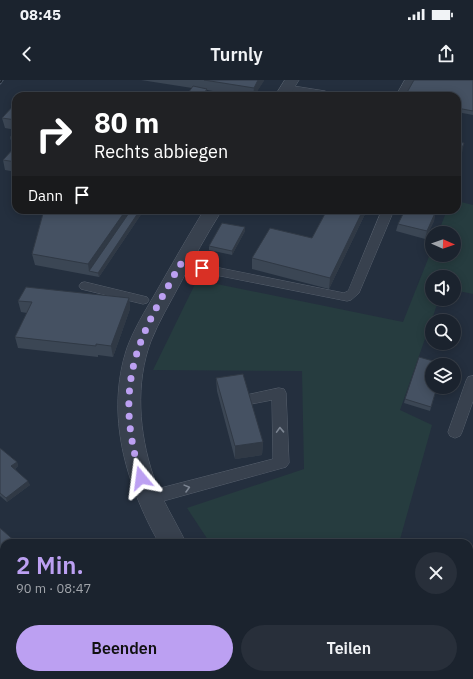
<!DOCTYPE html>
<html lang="de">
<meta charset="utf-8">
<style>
:root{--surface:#1b232e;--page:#282f3a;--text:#f1f3f6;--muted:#a0a4aa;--line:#39404a;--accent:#bca0f2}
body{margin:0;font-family:"IBM Plex Sans",sans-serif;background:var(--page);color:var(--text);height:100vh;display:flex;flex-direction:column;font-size:15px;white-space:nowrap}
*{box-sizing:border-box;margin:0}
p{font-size:13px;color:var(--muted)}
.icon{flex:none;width:22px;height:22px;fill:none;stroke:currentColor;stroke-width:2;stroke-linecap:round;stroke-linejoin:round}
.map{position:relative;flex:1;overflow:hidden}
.sheet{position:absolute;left:0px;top:459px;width:473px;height:140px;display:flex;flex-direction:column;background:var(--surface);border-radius:12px 12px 0 0;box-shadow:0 2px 10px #0003,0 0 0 1px var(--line)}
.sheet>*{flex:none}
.guide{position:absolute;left:12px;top:12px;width:449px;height:122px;border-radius:12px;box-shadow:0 2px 10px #0003,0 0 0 1px var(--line);background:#202124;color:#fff;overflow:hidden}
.needle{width:26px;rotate:92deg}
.tools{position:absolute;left:425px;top:146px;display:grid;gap:8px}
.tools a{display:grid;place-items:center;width:36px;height:36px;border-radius:50%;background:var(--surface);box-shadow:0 2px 10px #0003,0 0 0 1px var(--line);font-size:20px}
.pin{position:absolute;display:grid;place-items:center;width:34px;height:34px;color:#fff;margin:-17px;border-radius:8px;box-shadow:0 2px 6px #0006}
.me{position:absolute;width:44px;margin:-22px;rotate:344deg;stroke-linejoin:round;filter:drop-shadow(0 0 3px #0008)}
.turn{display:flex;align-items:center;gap:14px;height:84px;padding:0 16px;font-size:18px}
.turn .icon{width:52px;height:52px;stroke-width:2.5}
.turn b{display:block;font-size:28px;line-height:34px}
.then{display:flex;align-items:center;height:38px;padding:0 16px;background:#0003;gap:8px;font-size:15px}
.round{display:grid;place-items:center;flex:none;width:42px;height:42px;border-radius:21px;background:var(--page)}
.headline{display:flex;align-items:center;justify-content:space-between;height:68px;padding:0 16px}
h1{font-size:24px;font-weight:600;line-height:30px;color:var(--accent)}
.primary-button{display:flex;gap:8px;margin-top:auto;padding:8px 16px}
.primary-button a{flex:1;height:46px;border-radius:24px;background:var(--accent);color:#111;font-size:16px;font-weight:600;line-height:46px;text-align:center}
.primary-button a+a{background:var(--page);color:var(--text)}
.status{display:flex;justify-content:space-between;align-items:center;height:28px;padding:0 20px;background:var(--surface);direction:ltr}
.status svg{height:11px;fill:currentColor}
header{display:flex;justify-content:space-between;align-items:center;height:52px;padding:0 16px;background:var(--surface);font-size:18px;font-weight:600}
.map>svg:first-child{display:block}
.green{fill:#263c3f}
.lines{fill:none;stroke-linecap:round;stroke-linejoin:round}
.lane-casing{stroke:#565f6c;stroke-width:1}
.street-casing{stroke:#565f6c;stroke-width:1}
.lane{fill:#38414e;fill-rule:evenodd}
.street{fill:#38414e;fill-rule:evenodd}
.rail-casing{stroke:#5a6575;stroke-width:3}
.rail{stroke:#1d2633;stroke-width:2;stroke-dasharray:6;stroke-linecap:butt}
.wall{fill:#3b4654}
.shaded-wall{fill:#303945}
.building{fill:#455162;stroke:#303945}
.oneway{stroke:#7c8592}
.route{stroke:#bca0f2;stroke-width:7;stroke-dasharray:0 12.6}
</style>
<div class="status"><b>08:45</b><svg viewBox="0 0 49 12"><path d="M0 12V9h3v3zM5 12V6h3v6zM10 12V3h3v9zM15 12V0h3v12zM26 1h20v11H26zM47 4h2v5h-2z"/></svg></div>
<header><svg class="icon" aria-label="back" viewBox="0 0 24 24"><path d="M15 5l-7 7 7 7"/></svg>Turnly<svg class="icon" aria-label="share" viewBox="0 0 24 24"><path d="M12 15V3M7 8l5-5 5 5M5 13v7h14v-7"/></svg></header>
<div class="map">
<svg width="473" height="599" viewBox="0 0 473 599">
<rect width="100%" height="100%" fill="#242f3e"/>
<path class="green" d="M457,121l16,4v89l-19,-4v-13h-22v22h7l-39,111 32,15 -33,118h-189l-23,-35 117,-39 -2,-98 -149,-1 44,-90 206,42 29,-73v6h22v-22h-16l9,-23h10z
M350,595h96l1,4h-92z"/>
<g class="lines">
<defs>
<path id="lane" d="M405,0h10l-9,16h-10z
M287,5l38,6 5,3 -1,2h-10l-35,-6 -2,-2 2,-2z
M382,130h12l-35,83 -8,7 -4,1 -167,-33 -4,-1 -2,-3 2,-3 4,-1 164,33 4,-2z
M85,202l62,15 2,3 -2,3 -4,1 -62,-15 -2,-3 2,-3z
M473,296v25l-11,31 -2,4 -5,2 -5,-2 -2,-4 18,-51 2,-4z
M279,308l5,1 2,4 3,70 -3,4 -137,38 -6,-2 -2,-5 2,-5 6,-2 124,-32 -1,-59 -26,5 -5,-1 -2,-4 2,-4 5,-1z"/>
<path id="street" d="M285,0h14l-10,16h-14z
M204,130h18c-15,24 -29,49 -42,74 -10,19 -21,37 -29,57 -16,42 -12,92 2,134 8,24 22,45 33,68h-27c-33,-59 -54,-128 -32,-195 7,-19 18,-37 28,-54 16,-28 32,-56 49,-84z
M284,595h33l2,4h-33z"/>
</defs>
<use href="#lane" class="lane-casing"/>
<use href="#street" class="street-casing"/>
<use href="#lane" class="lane"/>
<use href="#street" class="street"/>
<defs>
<path id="rail" d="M0,3l2,-3"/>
</defs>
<use href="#rail" class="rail-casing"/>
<use href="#rail" class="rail"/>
</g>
<path class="wall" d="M141,0h123l-10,16h-18l1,-1 -30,-5v2l-15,-4z
M473,0v35l-16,-3v-16z
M16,23v27l-11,-2 -3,-10z
M16,51v41l-11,-2 -2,-10 11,-12h-1l-3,-11z
M44,130h100l-45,67 -64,-12 -3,-11z
M327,130h40l-38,79 -77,-20v-11l60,-20z
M435,133l-1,8 -9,18 -29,-8 2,-7z
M245,147v4l-13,24 -23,-5v-4z
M129,218l1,11 -17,48 -15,-2v2l-80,-9 -3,-11 12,-24 -6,-1 -3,-11z
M216,298l47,64 -1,13 -27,4 -18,-68z
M437,307l-7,24 -26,-8 1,-4z
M0,368l17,14 1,4 -3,3 15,16 -23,17 -7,-6z
M0,448l4,15v66l-4,-4z"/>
<path class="shaded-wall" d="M258,0h6v1l-10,15h-1l1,-8z
M207,9v3l-2,4h-3z
M464,63l-2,10 -5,12v-5z
M126,130h8l-45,61 -1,-7z
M140,130h4l-45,67 -1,-4z
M363,130h4l-38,79 1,-11z
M435,133l-1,8 -9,18 2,-8z
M245,147v4l-13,24v-4z
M129,218l1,11 -17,48 -2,-11z
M263,362l-1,13 -27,4v-13z
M17,382l1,4 -5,4 -2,-4z
M28,401l2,4 -23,17 -1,-4z"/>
<path class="building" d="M204,0h54l-4,8z
M414,0h59v31l-16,-3v-12h-52z
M193,6l14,3 -5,7h-16z
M238,13l15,2 -1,1h-16z
M16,23v17l-14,-2z
M16,51v7l-6,-1z
M457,62l7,1 -7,17z
M16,66v16l-13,-2z
M44,130h82l-38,54 -56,-10z
M131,130h9l-42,63 -9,-2z
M327,130h36l-33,68 -78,-20 18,-30 42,10z
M405,130h18l12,3 -8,18 -29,-7z
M222,143l23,4 -13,24 -23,-5z
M26,207l103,11 -18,48 -15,-2v2l-81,-9 17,-35 -14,-1z
M419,277l25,7 -1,1h-11v22h5l-6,20 -26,-8z
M243,294l20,68 -28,4 -19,-68z
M0,368l17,14 -6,4 17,15 -22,17 -6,-5z
M0,448l17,15h-13v64l-4,-4z"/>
<defs><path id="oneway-chevron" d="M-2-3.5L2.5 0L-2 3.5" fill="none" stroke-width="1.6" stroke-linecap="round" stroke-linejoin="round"/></defs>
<g class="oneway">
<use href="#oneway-chevron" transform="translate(280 350) rotate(-92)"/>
<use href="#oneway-chevron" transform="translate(187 408) rotate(-15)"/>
</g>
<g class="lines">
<path class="route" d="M141,398c-16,-54 -18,-97 5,-149 10,-23 23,-43 34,-65l22,4"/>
</g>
</svg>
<div class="tools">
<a><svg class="needle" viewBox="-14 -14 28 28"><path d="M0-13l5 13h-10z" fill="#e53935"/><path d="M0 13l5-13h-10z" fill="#a0a4aa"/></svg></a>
<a><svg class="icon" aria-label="sound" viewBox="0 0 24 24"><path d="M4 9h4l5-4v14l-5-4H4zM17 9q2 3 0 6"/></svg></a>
<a><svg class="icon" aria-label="search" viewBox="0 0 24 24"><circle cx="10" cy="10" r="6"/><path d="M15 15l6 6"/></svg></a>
<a><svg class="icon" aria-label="layers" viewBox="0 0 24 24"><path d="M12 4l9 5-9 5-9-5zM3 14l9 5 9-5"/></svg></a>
</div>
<div class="pin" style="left:202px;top:188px;background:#d93025"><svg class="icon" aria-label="arrive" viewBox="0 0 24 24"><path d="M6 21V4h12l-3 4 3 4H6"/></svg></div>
<svg class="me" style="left:141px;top:398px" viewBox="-20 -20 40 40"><path d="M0-17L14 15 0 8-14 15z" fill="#bca0f2" stroke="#fff" stroke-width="4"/></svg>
<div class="guide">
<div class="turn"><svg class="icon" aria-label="right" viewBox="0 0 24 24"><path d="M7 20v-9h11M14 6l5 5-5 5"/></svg><div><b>80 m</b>Rechts abbiegen</div></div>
<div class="then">Dann<svg class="icon" aria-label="arrive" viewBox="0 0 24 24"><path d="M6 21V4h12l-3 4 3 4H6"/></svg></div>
</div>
<section class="sheet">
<div class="headline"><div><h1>2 Min.</h1><p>90 m · 08:47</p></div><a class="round"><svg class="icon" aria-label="close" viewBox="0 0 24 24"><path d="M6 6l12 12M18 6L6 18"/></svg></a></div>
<div class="primary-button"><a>Beenden</a><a>Teilen</a></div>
</section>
</div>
